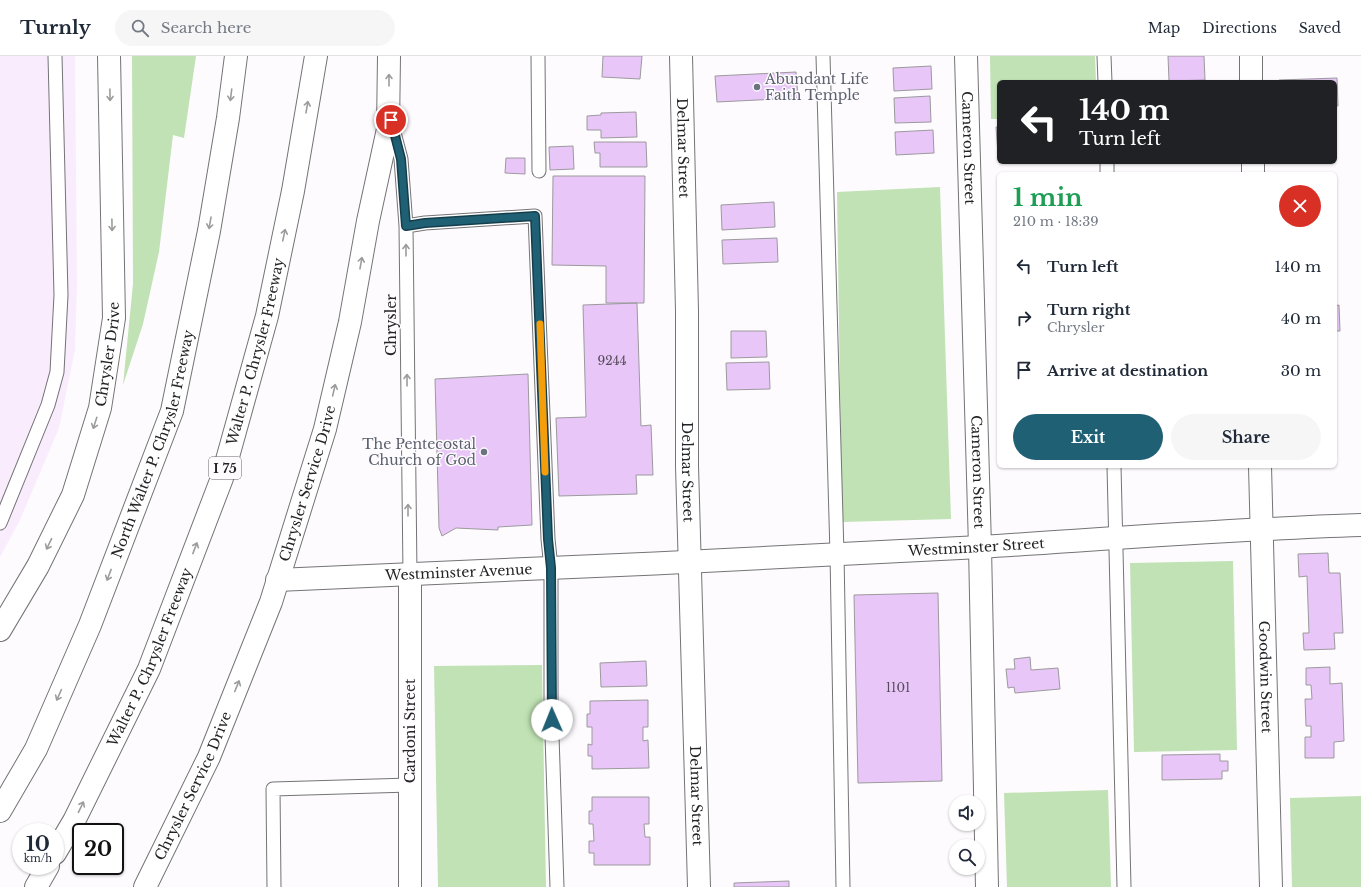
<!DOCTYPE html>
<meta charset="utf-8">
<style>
:root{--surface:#fff;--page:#f6f6f7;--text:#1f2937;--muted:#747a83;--line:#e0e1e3;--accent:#206075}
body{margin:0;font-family:"Libre Baskerville",serif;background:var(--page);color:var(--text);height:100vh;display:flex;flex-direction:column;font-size:15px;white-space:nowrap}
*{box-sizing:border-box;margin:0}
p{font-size:13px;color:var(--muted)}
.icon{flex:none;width:22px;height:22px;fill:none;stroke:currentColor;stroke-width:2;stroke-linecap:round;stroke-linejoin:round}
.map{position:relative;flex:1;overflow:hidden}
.details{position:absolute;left:997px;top:116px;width:340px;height:296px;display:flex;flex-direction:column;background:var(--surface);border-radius:6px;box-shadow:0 1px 3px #0004}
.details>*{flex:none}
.hud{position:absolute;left:997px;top:24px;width:340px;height:84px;border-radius:6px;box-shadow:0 1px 3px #0004;background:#202124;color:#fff;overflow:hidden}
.buttons{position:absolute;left:949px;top:739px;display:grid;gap:8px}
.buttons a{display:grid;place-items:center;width:36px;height:36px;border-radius:50%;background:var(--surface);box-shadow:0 1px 3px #0004;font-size:20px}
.speed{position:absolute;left:12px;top:767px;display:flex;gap:8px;font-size:20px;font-weight:700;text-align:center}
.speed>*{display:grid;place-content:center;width:52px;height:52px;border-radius:50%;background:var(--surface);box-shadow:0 1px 3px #0004;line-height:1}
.speed small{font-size:10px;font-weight:400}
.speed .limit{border:2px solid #111;border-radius:6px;background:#fff;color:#111}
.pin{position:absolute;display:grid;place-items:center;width:34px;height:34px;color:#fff;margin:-17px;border:2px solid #fff;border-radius:50%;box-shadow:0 1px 4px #0007}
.me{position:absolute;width:44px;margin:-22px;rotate:359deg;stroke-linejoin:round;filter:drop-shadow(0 0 3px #0008)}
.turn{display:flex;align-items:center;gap:14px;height:84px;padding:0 16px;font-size:18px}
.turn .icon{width:52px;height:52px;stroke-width:2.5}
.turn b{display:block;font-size:28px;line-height:34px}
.round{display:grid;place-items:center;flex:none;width:42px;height:42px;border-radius:21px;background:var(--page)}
.headline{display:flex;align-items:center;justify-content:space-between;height:68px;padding:0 16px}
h1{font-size:24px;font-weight:700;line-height:30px;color:#1e9e55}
.action{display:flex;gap:8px;margin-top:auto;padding:8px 16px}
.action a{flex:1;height:46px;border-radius:24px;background:var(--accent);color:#fff;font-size:16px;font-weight:700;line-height:46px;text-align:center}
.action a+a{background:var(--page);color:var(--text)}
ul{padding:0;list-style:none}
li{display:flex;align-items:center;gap:12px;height:52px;padding:0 16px}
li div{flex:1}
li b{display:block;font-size:15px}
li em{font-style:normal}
header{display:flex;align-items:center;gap:24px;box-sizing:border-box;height:56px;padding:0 20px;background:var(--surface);border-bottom:1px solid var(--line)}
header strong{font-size:19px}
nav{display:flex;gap:22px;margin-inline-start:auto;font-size:14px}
.search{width:280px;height:36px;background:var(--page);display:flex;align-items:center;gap:10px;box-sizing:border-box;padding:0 14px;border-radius:22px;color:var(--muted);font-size:15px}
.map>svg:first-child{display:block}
.commercial{fill:#f9edfd}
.green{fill:#c0e2b4}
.building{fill:#e8c6f8;stroke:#9c9a9d}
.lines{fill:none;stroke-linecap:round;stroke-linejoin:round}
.service-casing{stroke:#747376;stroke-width:15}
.minor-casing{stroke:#747376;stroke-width:24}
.tertiary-casing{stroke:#747376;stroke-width:24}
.motorway-casing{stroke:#747376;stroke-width:24}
.service{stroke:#fff;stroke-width:13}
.minor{stroke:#fff;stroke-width:22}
.tertiary{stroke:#fff;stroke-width:22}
.motorway{stroke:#fff;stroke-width:22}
.oneway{stroke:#9c9c9d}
.route-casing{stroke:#153e4c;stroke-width:10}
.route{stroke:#206075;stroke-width:7}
.slow{stroke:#f59e0b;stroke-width:7}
.worship-dot{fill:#6b7280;stroke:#fdfbfe;stroke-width:1.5}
.labels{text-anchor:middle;stroke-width:3;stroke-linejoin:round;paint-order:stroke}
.number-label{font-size:12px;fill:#554c5a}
.shield{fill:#fdfbfe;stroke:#656466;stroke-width:1}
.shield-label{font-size:13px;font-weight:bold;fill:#242325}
.worship-label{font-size:14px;fill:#5b616d;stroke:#fdfbfe;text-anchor:start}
.street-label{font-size:14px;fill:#242325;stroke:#fdfbfe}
</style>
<header>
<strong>Turnly</strong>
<div class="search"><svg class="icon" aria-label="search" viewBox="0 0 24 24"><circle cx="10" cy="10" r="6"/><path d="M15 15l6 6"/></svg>Search here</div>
<nav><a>Map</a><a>Directions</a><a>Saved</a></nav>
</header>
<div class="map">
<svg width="1361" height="831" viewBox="0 0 1361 831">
<rect width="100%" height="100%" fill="#fdfbfe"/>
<path class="commercial" d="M0,0h75l2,228 -2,66 -16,78 -39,92 -20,37z"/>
<path class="green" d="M132,0h64l-12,82 -11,-3 -14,117 -16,72 -20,61 10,-101z
M990,0h105l1,26h-97v37h-8z
M940,131l11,332 -109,3 -5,-330z
M1233,505l4,189 -103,2 -4,-189z
M542,609l4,222h-108l-4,-221z
M1108,734l3,97h-104l-3,-94z
M1361,740v91h-69l-2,-89z"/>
<path class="building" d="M603,0h39l-2,23 -38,-2z
M1168,0h36l1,24 -36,1z
M931,10l1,23 -38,2 -1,-23z
M796,16l2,26 -81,4 -2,-26z
M1337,22l1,28h-3v-24h-56v-2z
M930,40l1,26 -36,1 -1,-25z
M636,56l1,25 -36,1v-8h-14v-14l14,-1v-2z
M996,71h3v27h-1z
M933,74l1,23 -38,2 -1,-23z
M594,86h52l1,25h-47v-14h-5z
M573,90l1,23 -24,1 -1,-23z
M506,102h19v16l-20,-1z
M553,120h92l-1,127h-38v-37l-54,-1z
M774,146l1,25 -53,3 -1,-25z
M777,182l1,24 -55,2 -1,-24z
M637,247l4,123 10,-1 2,50h-17l1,19 -78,2 -3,-78 30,-1 -3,-112z
M1339,249l1,26h-5v-25z
M731,275h35l1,26 -36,1z
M769,306l1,27 -43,1 -1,-27z
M528,318l4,151 -34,2v3l-42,-2 -14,8 -3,-8 -4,-149z
M1328,497l1,20h11l3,60h-9l1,16 -31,1 -1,-17h6l-2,-57 -8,1 -1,-23z
M938,537l4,188 -84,2 -4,-188z
M1030,601l1,13 27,-2 2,21 -45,4 -1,-6 -6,1 -2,-19h9l-1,-10z
M646,605l1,25 -46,1 -1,-24z
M1330,611v17l12,-1 2,58 -10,1v16h-29v-21h6v-11h-5l-1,-27h7l-1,-14h-5v-17z
M648,644v27h-5v14l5,-1 1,28 -57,1v-13h-4v-12l4,1v-18h-5v-13h3v-13z
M1220,698v7h8v10h-6v8l-60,1v-25z
M592,741h57v27h-5l1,13h5v28h-56v-12h-5v-12h5l-1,-17h-4v-13h3z
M789,825v6h-55v-4z"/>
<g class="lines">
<defs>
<path id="service" d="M538,0l1,115
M823,0l14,498 6,333
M1104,0l1,26
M392,69l9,34 5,67 4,348
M1107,106v12
M406,170l19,-3 110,-7 13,323 3,29v137l6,182
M1114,410l10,421
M0,467l48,-118 9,-33 4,-77 -6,-239
M274,831l-1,-98 137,-4"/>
<g id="minor">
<path id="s1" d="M681,0l6,255v155l12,421"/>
<path id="s2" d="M966,0l14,491 7,340"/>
<path d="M1251,0v26"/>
<path d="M1253,106v12"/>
<path id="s3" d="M1260,410l11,421"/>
<path d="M410,518v313"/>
<path id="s4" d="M277,524c234,-10 469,-20 703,-33 127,-8 254,-18 381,-22"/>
</g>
<g id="tertiary">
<path id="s5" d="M0,574l38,-64 35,-71 27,-87 14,-90 -5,-262"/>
<path id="s6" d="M145,831l64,-130 62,-155 54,-173 25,-107 18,-101 20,-92 1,-73"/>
</g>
<g id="motorway">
<path id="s7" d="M0,755l36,-62 54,-124 82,-214 37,-180 19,-113 8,-62"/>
<path id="s8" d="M55,797l19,-32 75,-152 73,-191 45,-162 26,-125 23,-135"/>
<path d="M36,831l12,-21"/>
</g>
</defs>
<use href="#service" class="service-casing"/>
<use href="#minor" class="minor-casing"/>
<use href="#tertiary" class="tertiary-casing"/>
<use href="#motorway" class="motorway-casing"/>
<use href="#service" class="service"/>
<use href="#minor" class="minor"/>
<use href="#tertiary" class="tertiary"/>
<use href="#motorway" class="motorway"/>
</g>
<defs><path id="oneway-shaft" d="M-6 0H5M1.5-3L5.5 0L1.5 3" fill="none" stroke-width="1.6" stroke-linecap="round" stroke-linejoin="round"/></defs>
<g class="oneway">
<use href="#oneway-shaft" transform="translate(389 24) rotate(-90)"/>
<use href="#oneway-shaft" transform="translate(110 39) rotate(89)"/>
<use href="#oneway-shaft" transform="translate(231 39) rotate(97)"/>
<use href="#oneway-shaft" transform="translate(307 51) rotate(-80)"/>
<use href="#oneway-shaft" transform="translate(210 167) rotate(100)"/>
<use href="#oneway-shaft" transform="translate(112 169) rotate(89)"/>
<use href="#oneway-shaft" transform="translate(284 179) rotate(-78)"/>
<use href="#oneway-shaft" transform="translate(406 194) rotate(-90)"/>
<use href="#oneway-shaft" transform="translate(361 207) rotate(-80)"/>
<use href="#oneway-shaft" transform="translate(407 324) rotate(-90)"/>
<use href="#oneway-shaft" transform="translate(334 334) rotate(-77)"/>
<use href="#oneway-shaft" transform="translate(95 367) rotate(108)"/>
<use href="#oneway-shaft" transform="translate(408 454) rotate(-90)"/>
<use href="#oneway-shaft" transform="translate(49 488) rotate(116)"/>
<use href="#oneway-shaft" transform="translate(195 492) rotate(-69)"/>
<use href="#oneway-shaft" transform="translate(109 519) rotate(111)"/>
<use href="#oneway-shaft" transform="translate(237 630) rotate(-68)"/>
<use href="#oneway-shaft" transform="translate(59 639) rotate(114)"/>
<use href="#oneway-shaft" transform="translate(81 751) rotate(-64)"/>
</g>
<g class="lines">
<defs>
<path id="route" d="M391,64l10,39 5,67 19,-3 110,-7 13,323 3,29 1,152"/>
</defs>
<use href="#route" class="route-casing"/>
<use href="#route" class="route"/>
<path class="slow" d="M540,268l5,148"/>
</g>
<g class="worship-dot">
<circle cx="757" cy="31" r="4"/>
<circle cx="484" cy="396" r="4"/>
</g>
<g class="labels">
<g class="number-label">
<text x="612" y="309">9244</text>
<text x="898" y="636">1101</text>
</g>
<rect class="shield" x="209" y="401" width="32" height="22" rx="3"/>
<g class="shield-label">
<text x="225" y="417">I 75</text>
</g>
<g class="worship-label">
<text x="765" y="28">Abundant Life<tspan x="765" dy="16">Faith Temple</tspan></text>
<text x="476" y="393" text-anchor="end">The Pentecostal<tspan x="476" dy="16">Church of God</tspan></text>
</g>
<g class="street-label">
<text dy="5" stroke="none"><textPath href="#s1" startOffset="92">Delmar Street</textPath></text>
<text dy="5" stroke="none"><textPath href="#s2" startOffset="92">Cameron Street</textPath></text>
<text transform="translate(391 269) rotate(-90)" y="5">Chrysler</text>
<text dy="5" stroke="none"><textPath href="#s8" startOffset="542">Walter P. Chrysler Freeway</textPath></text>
<text dy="5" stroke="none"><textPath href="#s5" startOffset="299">Chrysler Drive</textPath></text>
<text dy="5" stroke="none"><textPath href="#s7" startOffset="399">North Walter P. Chrysler Freeway</textPath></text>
<text dy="5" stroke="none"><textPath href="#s2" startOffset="416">Cameron Street</textPath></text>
<text dy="5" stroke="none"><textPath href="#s1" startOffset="416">Delmar Street</textPath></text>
<text dy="5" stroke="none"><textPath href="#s6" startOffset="436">Chrysler Service Drive</textPath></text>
<text dy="5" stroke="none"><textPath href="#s4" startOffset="700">Westminster Street</textPath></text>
<text dy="5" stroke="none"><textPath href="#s4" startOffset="182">Westminster Avenue</textPath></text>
<text dy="5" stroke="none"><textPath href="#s8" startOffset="218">Walter P. Chrysler Freeway</textPath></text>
<text dy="5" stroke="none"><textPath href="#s3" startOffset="211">Goodwin Street</textPath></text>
<text transform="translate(410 675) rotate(-90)" y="5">Cardoni Street</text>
<text dy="5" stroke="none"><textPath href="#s6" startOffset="112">Chrysler Service Drive</textPath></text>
<text dy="5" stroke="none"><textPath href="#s1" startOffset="740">Delmar Street</textPath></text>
</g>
</g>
</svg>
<div class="buttons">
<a><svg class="icon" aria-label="sound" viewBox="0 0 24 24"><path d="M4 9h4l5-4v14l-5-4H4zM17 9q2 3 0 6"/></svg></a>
<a><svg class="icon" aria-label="search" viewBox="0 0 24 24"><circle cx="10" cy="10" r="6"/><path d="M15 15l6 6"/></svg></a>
</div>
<div class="speed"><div>10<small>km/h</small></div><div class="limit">20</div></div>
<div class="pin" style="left:391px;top:64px;background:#d93025"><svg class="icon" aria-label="arrive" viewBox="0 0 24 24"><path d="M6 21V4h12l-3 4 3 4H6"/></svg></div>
<svg class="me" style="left:552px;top:664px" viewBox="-20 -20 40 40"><circle r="19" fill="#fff"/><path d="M0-13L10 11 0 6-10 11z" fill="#206075"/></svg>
<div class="hud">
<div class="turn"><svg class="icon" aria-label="left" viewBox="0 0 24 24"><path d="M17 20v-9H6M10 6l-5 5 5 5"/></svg><div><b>140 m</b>Turn left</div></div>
</div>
<section class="details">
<div class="headline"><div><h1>1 min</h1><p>210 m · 18:39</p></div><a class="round" style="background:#d93025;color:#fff"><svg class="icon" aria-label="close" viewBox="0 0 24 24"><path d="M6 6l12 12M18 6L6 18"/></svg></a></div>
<ul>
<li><svg class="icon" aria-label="left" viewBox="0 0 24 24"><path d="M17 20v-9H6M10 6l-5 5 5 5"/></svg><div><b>Turn left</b></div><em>140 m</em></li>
<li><svg class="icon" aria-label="right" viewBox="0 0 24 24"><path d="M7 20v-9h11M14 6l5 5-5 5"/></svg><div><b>Turn right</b><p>Chrysler</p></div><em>40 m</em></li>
<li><svg class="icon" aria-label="arrive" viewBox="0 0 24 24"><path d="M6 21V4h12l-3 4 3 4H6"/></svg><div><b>Arrive at destination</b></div><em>30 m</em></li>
</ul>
<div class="action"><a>Exit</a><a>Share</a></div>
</section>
</div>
